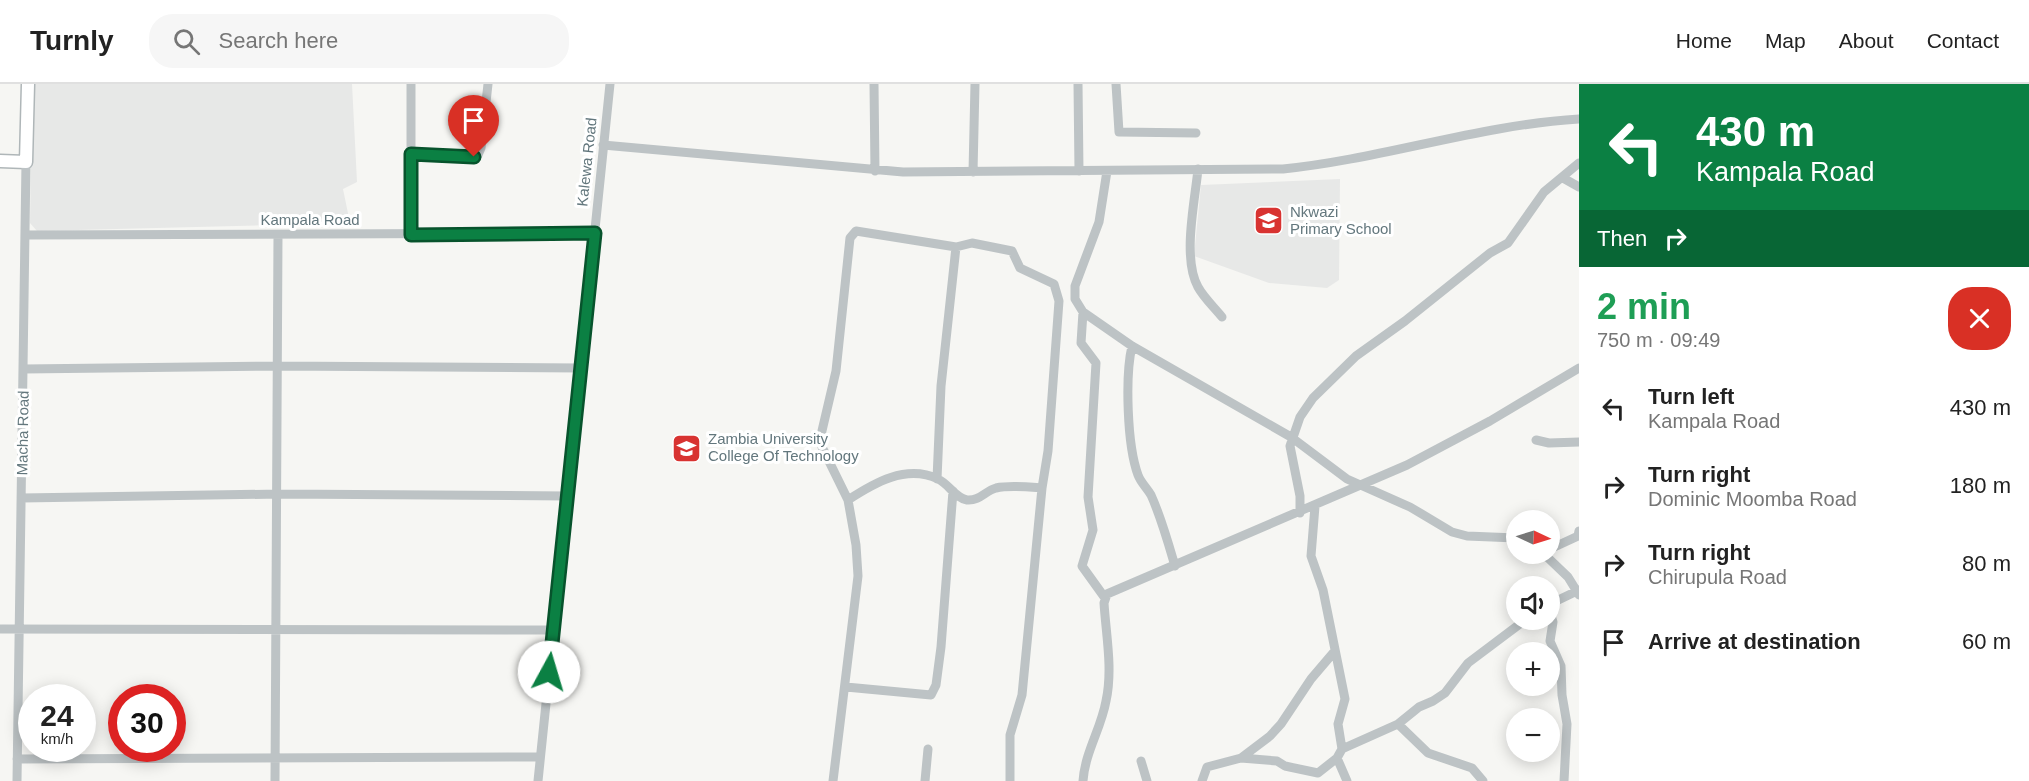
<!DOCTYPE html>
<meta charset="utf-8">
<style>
:root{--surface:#fff;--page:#f6f6f6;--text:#222;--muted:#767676;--line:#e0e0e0}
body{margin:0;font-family:Helvetica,sans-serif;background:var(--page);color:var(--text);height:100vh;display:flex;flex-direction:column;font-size:22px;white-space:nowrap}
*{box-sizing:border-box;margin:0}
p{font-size:20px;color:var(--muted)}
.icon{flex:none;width:33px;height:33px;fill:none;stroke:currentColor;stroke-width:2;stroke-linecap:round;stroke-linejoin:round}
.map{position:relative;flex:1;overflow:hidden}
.drawer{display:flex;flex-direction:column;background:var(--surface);width:450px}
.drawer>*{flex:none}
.hud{background:#0b8043;color:#fff;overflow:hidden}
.needle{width:39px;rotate:94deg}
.fabs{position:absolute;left:1506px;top:426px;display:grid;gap:12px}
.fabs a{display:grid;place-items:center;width:54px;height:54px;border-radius:50%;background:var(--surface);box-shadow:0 3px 15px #0003;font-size:30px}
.speed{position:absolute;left:18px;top:600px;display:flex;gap:12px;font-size:30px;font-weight:700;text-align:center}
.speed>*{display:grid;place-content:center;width:78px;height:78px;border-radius:50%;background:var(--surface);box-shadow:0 3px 15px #0003;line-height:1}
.speed small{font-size:15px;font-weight:400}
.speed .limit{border:9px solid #d22;background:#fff;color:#111}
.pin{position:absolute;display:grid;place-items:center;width:51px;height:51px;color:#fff;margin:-62px -26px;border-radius:50% 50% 50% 0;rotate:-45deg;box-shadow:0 0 6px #0007}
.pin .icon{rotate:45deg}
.me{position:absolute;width:66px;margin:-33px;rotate:6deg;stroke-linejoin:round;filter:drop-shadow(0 0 4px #0008)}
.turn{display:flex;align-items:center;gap:21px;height:126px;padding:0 18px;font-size:27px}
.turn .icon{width:78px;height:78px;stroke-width:2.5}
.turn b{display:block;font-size:42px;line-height:51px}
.then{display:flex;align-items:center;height:57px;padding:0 18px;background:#0003;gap:12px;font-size:22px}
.round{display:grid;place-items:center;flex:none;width:63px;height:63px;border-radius:24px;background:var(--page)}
.overview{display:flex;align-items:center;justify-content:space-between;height:102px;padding:0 18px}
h1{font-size:36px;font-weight:700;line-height:45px;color:#1e9e55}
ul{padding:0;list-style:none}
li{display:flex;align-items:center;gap:18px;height:78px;padding:0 18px}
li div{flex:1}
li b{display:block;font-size:22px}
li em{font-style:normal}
header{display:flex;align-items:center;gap:36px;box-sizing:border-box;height:84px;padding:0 30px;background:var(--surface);border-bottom:2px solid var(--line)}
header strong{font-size:28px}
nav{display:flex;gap:33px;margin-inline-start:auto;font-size:21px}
.search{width:420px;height:54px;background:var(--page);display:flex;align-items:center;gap:15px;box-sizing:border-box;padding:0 21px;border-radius:24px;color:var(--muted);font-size:22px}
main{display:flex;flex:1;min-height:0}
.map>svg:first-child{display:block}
.built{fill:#e7e8e7}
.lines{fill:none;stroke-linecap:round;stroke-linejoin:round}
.major-casing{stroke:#afb6b8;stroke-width:15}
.minor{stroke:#bdc3c5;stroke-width:9}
.major{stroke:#fff;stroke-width:12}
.route-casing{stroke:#07532c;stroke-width:15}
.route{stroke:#0b8043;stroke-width:10}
.labels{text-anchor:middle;stroke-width:6;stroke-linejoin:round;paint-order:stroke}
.street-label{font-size:15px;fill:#63777d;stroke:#fff}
.poi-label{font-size:15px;fill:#63777d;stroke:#fff;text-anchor:start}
</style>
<header>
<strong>Turnly</strong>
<div class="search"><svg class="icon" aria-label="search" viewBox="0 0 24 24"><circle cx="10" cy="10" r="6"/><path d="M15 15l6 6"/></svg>Search here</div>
<nav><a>Home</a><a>Map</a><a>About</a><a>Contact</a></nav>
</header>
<main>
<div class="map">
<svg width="1579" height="697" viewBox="0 0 1579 697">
<rect width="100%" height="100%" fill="#f6f6f3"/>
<path class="built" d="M32,0h320l5,98 -14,7 7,34 -313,8 -7,-8z
M1340,95l-1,101 -12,8 -58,-5 -75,-27 7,-71z"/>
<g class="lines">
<defs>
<path id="major" d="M0,77l26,1 2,-78"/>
</defs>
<use href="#major" class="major-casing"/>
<path class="minor" d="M874,0l1,87
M1078,0l1,87
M1116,0l3,48 77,1
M603,61l300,27 380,-3c99,-10 196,-44 296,-50
M411,70l58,4 9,-3 3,-7 7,-64
M1198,85c-3,32 -16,89 0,118 6,11 16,20 24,30
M1107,87l-8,51 -24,64v13l8,13 49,34 159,91 56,42 63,28 42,25 15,4 49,2
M973,88l2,-88
M1563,94l16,9
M25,151l570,-2
M411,151v-151
M1083,228l-2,31 15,20 -8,134 5,33 -11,36 23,32
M1132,262c-7,30 -5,99 6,129 3,8 9,13 13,20 10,22 17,47 24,71
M24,285l253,-3 304,2
M1536,356l13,3 30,-1
M937,395l4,-93 15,-139
M22,414l257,-4 289,2
M1300,429v-17l-10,-50 10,-29 13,-19 43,-42 49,-35 85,-68 18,-10 36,-51 35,-29
M1550,465l28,-13 1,-5
M1544,470l24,23 11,18
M1550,520l29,-14
M1550,528l3,10 -3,19 11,25 1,29 5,29 -3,57
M0,545l554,1
M846,603l85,8 5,-10 5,-38 12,-156
M1398,640l30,29 44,15 11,13
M1342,665l56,-25 21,-17 14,-6 12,-8 23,-30 57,-43
M1241,674l29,-22 11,-12 30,-45 23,-27
M1337,674l10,23
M17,675l523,-2
M1141,677l6,20
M17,697l9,-619
M275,697l3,-546
M538,697l72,-697
M833,697l25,-205 -2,-31 -8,-45 -26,-53 -1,-12 15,-64 14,-133 6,-7 100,16 16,-4 40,8 8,17 34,16 5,17 -11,150 -6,37c-14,-1 -32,-3 -46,0 -11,3 -16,13 -29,12 -12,-2 -18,-16 -29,-21 -32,-15 -64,4 -90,21
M925,697l3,-32
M1010,697v-46l12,-40 20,-207
M1083,697c2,-29 18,-52 23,-80 7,-32 0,-66 -2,-98l3,-9 300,-129 83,-44 89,-53
M1202,697l5,-14 34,-9 36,3 8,5 33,7 19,-15 5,-9 -4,-25 7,-25 -22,-109 -12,-34 4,-50"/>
<use href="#major" class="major"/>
</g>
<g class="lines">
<defs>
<path id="route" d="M474,73l-63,-3v81l184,-2 -46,439"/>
</defs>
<use href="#route" class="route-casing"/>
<use href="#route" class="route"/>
</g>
<defs>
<symbol id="school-square" viewBox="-11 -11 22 22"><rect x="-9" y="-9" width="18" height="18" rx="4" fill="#d83331" stroke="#fff"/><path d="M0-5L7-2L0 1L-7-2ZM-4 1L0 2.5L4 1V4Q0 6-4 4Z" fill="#fff"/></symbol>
<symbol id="university-square" viewBox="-11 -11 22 22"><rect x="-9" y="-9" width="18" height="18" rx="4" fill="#d83331" stroke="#fff"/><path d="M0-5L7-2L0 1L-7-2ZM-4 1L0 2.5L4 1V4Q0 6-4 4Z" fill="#fff"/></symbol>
</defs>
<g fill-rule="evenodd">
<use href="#school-square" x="1252" y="120" width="33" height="33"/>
<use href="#university-square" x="670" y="348" width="33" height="33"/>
</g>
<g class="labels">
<g class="street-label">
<text transform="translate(587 78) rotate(-84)" y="5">Kalewa Road</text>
<text x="310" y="141">Kampala Road</text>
<text transform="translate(23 349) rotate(-89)" y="5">Macha Road</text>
</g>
<g class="poi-label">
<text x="1290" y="133">Nkwazi<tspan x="1290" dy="17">Primary School</tspan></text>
<text x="708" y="360">Zambia University<tspan x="708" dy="17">College Of Technology</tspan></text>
</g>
</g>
</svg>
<div class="fabs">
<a><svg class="needle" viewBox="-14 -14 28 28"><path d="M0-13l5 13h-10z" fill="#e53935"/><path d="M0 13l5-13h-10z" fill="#767676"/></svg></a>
<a><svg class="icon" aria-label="sound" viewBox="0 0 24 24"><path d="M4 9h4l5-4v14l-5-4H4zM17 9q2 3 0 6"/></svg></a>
<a>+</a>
<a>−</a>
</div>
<div class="speed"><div>24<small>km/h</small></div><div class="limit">30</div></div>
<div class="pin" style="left:474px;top:73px;background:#d93025"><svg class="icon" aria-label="arrive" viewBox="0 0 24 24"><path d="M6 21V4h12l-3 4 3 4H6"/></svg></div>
<svg class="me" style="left:549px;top:588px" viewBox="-20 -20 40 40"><circle r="19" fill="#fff"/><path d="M0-13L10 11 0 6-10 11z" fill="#0b8043"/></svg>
</div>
<section class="drawer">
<div class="hud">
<div class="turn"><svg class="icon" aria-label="left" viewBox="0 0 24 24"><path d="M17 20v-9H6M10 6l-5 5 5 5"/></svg><div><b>430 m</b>Kampala Road</div></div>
<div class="then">Then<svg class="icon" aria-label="right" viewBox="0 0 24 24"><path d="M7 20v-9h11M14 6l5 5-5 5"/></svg></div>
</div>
<div class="overview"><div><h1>2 min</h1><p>750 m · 09:49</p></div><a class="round" style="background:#d93025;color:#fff"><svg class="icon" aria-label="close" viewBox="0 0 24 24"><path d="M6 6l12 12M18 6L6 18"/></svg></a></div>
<ul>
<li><svg class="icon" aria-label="left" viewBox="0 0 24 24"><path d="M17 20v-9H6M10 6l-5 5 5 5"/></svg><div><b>Turn left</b><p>Kampala Road</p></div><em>430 m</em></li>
<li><svg class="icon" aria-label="right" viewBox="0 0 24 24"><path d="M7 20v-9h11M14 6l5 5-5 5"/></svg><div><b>Turn right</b><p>Dominic Moomba Road</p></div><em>180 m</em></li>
<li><svg class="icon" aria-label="right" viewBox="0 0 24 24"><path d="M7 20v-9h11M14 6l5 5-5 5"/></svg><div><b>Turn right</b><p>Chirupula Road</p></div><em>80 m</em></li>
<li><svg class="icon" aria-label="arrive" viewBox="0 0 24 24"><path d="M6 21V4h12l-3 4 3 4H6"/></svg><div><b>Arrive at destination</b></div><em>60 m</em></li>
</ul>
</section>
</main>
